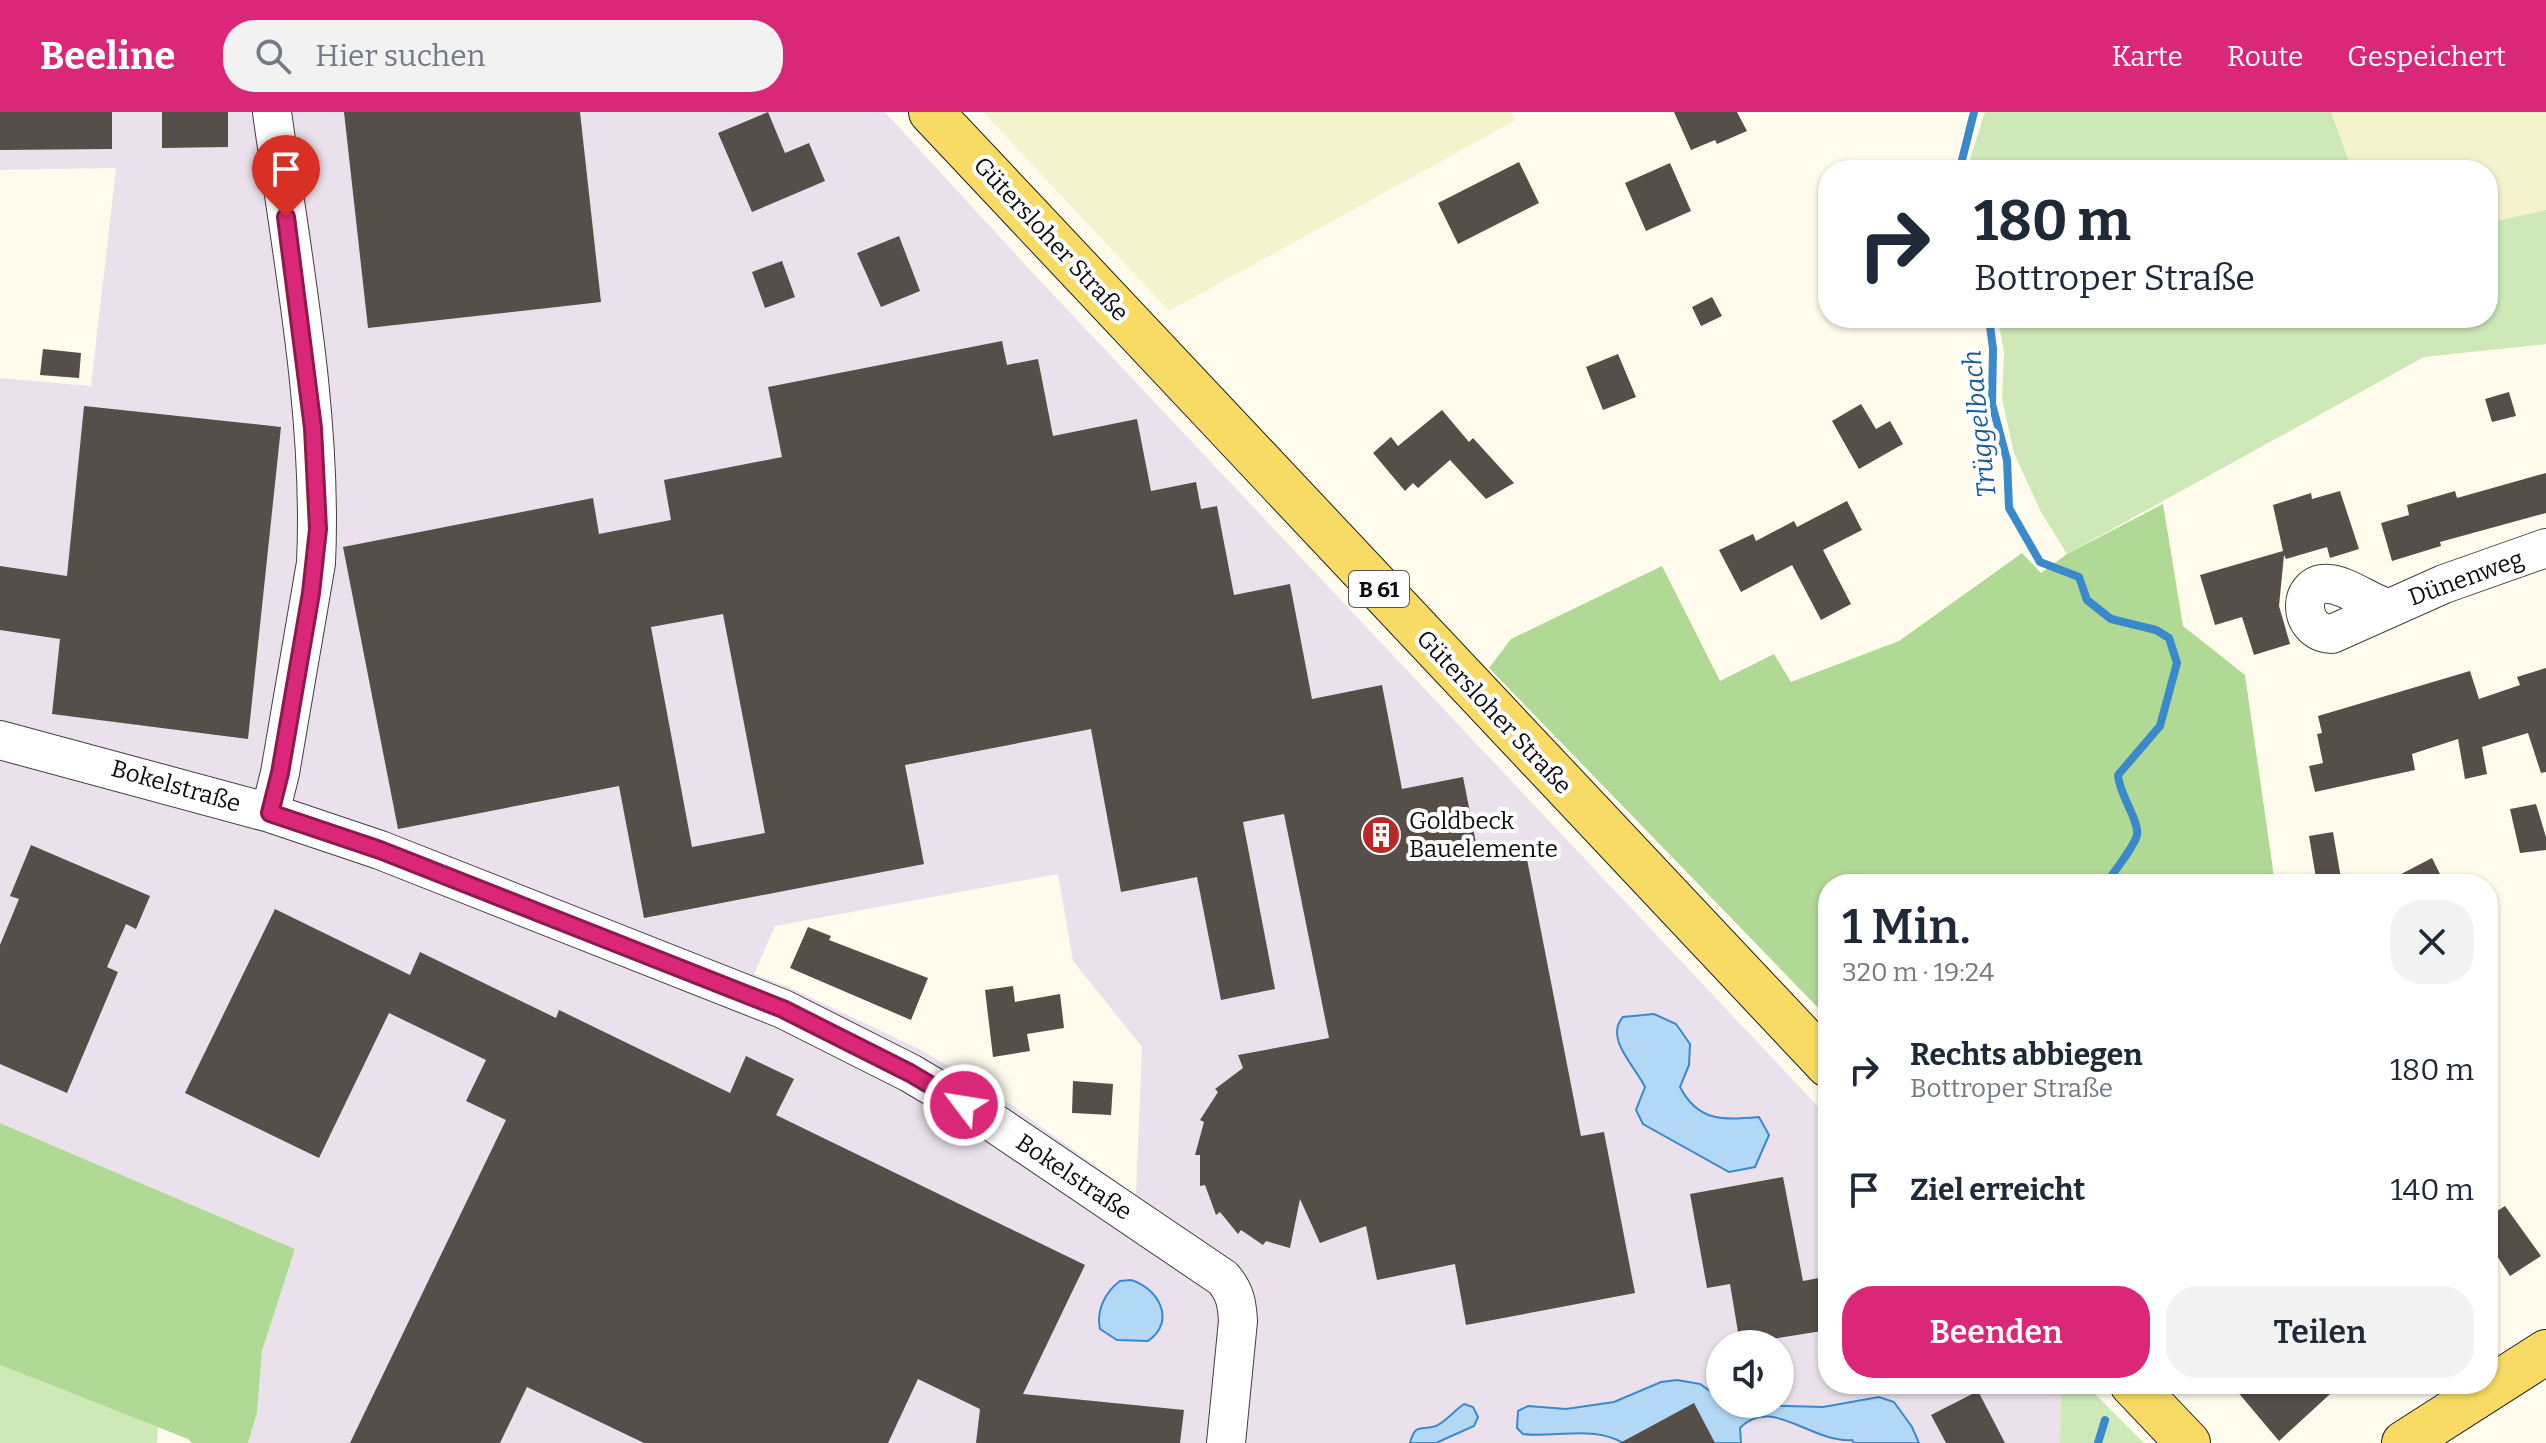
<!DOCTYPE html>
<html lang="de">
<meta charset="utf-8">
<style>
:root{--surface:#fff;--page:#f2f2f3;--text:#1f2937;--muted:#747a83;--accent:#db2777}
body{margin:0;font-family:Bitter,serif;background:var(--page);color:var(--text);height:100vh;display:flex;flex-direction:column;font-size:30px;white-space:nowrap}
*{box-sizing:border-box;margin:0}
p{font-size:26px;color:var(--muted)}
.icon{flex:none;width:44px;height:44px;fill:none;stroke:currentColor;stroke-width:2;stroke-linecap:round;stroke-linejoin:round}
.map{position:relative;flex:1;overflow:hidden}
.details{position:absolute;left:1818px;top:762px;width:680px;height:520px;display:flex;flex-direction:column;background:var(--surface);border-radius:32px;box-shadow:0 2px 6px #0004}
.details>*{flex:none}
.hud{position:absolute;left:1818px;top:48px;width:680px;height:168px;border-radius:32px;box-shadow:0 2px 6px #0004;background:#fff;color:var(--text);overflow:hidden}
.buttons{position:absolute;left:1706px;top:1218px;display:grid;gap:16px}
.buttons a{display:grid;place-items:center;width:88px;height:88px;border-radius:50%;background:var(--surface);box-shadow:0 2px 6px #0004;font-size:40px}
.pin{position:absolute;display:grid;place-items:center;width:68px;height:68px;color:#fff;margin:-82px -34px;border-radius:50% 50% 50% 0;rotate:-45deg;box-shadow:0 0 8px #0007}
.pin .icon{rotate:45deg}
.me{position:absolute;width:88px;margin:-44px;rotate:301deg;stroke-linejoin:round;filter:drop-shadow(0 0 6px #0008)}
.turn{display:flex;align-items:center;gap:28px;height:168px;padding:0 24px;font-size:36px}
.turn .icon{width:104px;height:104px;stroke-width:2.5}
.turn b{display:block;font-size:56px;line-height:68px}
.round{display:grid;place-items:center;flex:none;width:84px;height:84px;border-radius:32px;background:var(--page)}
.overview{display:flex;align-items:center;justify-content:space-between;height:136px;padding:0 24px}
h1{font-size:48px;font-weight:600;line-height:60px}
.cta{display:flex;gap:16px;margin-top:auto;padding:16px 24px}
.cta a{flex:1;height:92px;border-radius:32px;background:var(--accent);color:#fff;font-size:32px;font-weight:600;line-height:92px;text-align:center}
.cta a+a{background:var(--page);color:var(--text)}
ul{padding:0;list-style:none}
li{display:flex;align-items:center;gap:24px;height:120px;padding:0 24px}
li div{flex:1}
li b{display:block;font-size:30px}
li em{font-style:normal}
header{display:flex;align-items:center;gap:48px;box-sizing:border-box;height:112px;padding:0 40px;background:var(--accent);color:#fff}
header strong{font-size:38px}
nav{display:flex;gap:44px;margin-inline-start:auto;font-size:28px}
.search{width:560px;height:72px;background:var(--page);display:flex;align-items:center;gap:20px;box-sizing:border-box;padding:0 28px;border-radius:32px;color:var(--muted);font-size:30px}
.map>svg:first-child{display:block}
.industrial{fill:#ebe1ec;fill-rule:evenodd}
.farmland{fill:#f4f3cd}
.green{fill:#cee8b7}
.forest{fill:#b1d996}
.water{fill:#b2d8f5;stroke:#3a89cc;stroke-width:2}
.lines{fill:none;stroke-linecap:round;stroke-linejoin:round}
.stream{stroke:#3a89cc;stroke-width:8}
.building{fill:#554e49;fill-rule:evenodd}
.minor-casing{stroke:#404040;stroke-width:40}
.major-casing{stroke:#1e1e1e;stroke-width:46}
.minor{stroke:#fff;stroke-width:38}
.major{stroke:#f7db64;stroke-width:44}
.route-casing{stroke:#8e194d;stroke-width:20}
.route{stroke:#db2777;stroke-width:14}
.labels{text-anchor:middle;stroke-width:8;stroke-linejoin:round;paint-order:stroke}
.shield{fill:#fff;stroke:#565656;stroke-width:2}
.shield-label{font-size:22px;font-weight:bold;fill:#0d0d0d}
.street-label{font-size:24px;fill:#0d0d0d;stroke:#fff}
.poi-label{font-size:24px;fill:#0d0d0d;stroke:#fff;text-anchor:start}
.water-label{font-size:26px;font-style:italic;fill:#175b9d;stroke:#fff}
</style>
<header>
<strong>Beeline</strong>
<div class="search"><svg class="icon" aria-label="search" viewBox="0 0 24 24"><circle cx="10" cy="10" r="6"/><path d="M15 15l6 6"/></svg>Hier suchen</div>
<nav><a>Karte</a><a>Route</a><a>Gespeichert</a></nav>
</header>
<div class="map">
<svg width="2546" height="1331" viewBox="0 0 2546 1331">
<rect width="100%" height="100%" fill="#fffced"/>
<path class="industrial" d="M0,0h885l147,160 796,845v267h233l-1,59h-1812l9,-30 5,-62 33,-102 -295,-126v-745l91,8 25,-218 -116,2zM1058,762l15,87 69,86 -6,148 -133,-96 -82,-49 -130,-62 -37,-14 21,-48zM1720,1232h60v60h-60z"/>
<path class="farmland" d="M983,0h529l4,8 -347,191z
M2331,0h215v98l-58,13v-53h-136z"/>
<path class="green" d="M1985,0h346l21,58h-381l-1,-11z
M2546,98v134l-122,13 -357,197 -26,-42 -27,-59 -12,-54 2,-47 -6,-34h490v-95z
M0,1253l158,62 -1,16h-157z
M2061,1272h24l59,59h-84z"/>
<path class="forest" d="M2163,392l20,122 62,49 30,209h-447v134l-339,-350 22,-29 151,-73 58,115 54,-27 17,28 108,-41 123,-88 19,20 26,-19z
M0,1011l295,126 -33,102 -5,62 -9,30h-56l-4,-4 -188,-74z"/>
<path class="water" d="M1654,902l22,10 14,20 -1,21 -9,22c18,35 43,33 79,30l10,18 -14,32 -26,5 -86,-48 -7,-14 9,-23c-10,-21 -41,-49 -22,-70z
M1131,1168c27,8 46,41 17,61l-31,-1 -17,-11c-4,-18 5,-37 20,-48z
M1677,1268l23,4 20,14v6l103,3 56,-10 15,5 18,25 7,16h-65l-2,-3c-41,3 -82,-45 -112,-12l1,15h-118c-29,-18 -69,-5 -100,-9l-6,-6 1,-17 10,-5 38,3 48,-7 47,-20z
M1464,1292l9,3 5,10 -4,9 -38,17h-26c5,-21 12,-12 26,-17 9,-4 19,-16 28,-22z"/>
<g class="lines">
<path class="stream" d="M1964,58l-2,-10 12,-48
M1989,206l4,31 -1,55 15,56 2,48 31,54 39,15 8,23 24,19 45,11 13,8 8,25 -17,63 -42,49c1,19 22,47 19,60 -3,13 -24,37 -31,49
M2098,1331l7,-23"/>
</g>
<path class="building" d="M0,0h112v37l-112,1z
M162,0h66v35l-66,1z
M344,0h236l21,190 -233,26z
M768,0l17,41 24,-10 16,38 -73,31 -34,-79z
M1674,0h63l10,19 -30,13 -2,-4 -24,10z
M1519,50l20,41 -81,41 -20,-41z
M1670,51l21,48 -45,20 -21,-48z
M899,124l21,55 -39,16 -24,-54z
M782,149l13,36 -30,11 -13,-36z
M1712,185l10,19 -21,10 -9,-19z
M1002,229l5,24 31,-6 15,77 84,-17 14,72 45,-9 5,27 16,-3 17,89 56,-11 22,115 70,-14 20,104 61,-12 16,81 46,-9 56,287 23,-4 31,161 -169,32 -11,-61 -78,16 -11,-54 -46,17 -20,-44 -10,49 -24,-7 -3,4 -22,-15 -3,4 -18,-22 -4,3 -11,-30 -5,1v-31h-5l9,-33 -4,-2 18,-28 -3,-3 28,-21 -5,-13 91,-17 -45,-224 -41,8 32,167 -54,11 -24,-123 -76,15 -30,-163 -186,36 19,99 -280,54 -25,-132 -221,43 -55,-282 250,-49 6,36 72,-14 -7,-40 118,-23 -14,-70zM723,502l42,219 -73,14 -41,-220z
M43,237l38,4 -2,25 -39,-3z
M1618,242l18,43 -33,13 -17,-43z
M2509,280l7,24 -24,6 -7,-23z
M1861,292l15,25 14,-8 13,23 -44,25 -27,-48z
M84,294l197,21 -33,312 -196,-25 8,-75 -60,-9v-64l67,10z
M1442,298l27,32 4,-4 41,45 -28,16 -36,-39 -32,28 -5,-5 -8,8 -32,-38 18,-16 7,9z
M2546,361v40l-106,29 1,4 -49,15 -11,-38 28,-8 -2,-10 48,-14 2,7z
M2340,379l19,58 -29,9 -3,-11 -41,12 -2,-4 -5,51 11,38 -36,11 -12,-38 -27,8 -15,-50 83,-24 -10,-46 38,-12 1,6z
M1847,389l15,29 -39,20 28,54 -30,16 -29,-55 -51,27 -22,-42 34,-16 3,7 38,-20 3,6z
M2546,556v104l-5,1 -13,-40 -46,14 5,27 -22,5 -7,-40 -46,15 3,16 -100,22 -6,-26 14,-3 -6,-29 5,-1 -4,-17 152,-45 9,28 41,-14 -3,-8z
M2536,692l10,33v13l-26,3 -10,-44z
M2333,720l9,52h-25l-8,-48z
M31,733l119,51 -14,33 -10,-5 -19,43 11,5 -51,121 -67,-29v-119l19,-46 -9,-3z
M2432,746l13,26h-63z
M275,797l135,66 10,-23 136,66 3,-8 171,83 16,-37 48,23 -18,36 309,150 -62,129 161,16 -4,33h-204l4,-34 -62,-30 -30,64h-244l-117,-56 -27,56h-150l156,-323 -40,-19 20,-41 -97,-47 -70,145 -134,-65z
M808,815l23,9 -2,4 99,38 -17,42 -121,-52z
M1013,874l2,16 45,-8 4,34 -37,6 3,17 -37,6 -8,-67z
M1073,969l40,3 -2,31 -39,-2z
M1783,1065l20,104 21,-4 4,23v30l-88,14 -10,-60 -23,4 -17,-94z
M2505,1094l36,50 -31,20 -22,-34v-25z
M2231,1272h110l-62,57z
M1978,1279l27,52h-59l-15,-28z
M1694,1291l21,40h-95z"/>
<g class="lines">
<defs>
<path id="minor" d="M2387,496c-19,-6 -41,-23 -58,-24 -33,-3 -32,49 3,50l112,-50 102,-36
M0,628l270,73 110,37 403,159 127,64 81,48 232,157c12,14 14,25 15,43l-12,122
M270,701l10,-40 36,-210c7,-146 -24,-305 -44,-451"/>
<path id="major" d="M931,0l897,953
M2132,1272l56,59
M2404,1331l142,-91"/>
</defs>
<use href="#minor" class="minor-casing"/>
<use href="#major" class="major-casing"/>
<use href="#minor" class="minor"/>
<use href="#major" class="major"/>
</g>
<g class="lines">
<defs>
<path id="route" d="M286,105l27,211 5,101 -7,64 -31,180 -10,40 110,37 403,159 127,64 54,32"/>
</defs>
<use href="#route" class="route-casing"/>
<use href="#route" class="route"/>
</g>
<defs>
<symbol id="building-disc" viewBox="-11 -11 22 22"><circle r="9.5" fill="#bb2726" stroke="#fff"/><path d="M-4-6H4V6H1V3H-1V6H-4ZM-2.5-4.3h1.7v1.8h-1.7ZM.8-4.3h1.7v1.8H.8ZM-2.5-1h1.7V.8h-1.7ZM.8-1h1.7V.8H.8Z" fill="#fff"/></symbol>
</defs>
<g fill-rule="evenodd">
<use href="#building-disc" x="1359" y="701" width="44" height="44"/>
</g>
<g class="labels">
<rect class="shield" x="1349" y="459" width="60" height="36" rx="6"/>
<g class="shield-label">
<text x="1379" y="485">B 61</text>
</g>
<g class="street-label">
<text transform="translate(1051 127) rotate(47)" y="8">Gütersloher Straße</text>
<text transform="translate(2466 466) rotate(-20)" y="8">Dünenweg</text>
<text transform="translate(1494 600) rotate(47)" y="8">Gütersloher Straße</text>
<text transform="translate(176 674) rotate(16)" y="8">Bokelstraße</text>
<text transform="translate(1074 1065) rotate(34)" y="8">Bokelstraße</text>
</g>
<g class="poi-label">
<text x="1409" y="717">Goldbeck<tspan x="1409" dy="28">Bauelemente</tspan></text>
</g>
<g class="water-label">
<text transform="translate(1979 312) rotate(-96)" y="9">Trüggelbach</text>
</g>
</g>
</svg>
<div class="buttons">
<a><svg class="icon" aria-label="sound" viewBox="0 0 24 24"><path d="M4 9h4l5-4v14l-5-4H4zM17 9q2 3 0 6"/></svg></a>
</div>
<div class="pin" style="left:286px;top:105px;background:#d93025"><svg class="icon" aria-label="arrive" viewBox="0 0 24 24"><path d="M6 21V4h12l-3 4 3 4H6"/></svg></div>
<svg class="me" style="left:964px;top:993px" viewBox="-20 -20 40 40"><circle r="17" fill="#db2777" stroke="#fff" stroke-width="3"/><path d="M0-11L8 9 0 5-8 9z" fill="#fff"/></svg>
<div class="hud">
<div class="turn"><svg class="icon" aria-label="right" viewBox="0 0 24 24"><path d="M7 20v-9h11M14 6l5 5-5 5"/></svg><div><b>180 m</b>Bottroper Straße</div></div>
</div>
<section class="details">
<div class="overview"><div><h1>1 Min.</h1><p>320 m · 19:24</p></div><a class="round"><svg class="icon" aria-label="close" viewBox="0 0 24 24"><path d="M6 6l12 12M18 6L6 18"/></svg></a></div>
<ul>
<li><svg class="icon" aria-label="right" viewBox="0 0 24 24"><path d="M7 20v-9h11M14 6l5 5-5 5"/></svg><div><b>Rechts abbiegen</b><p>Bottroper Straße</p></div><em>180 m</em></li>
<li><svg class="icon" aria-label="arrive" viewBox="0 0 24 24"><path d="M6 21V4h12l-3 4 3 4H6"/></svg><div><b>Ziel erreicht</b></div><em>140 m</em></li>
</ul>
<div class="cta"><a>Beenden</a><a>Teilen</a></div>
</section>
</div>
